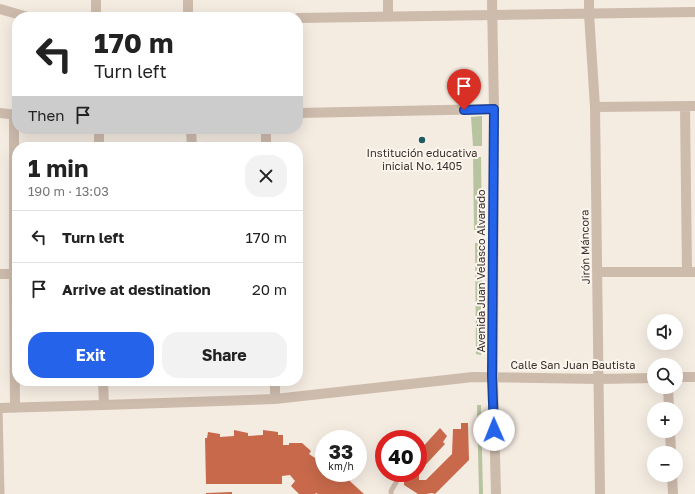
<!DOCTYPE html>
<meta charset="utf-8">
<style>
:root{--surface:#fff;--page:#f2f2f2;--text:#222;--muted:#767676;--line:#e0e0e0;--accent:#2563eb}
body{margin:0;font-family:"Golos Text",sans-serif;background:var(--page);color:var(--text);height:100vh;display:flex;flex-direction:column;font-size:15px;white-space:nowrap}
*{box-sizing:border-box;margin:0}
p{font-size:13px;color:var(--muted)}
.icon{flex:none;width:22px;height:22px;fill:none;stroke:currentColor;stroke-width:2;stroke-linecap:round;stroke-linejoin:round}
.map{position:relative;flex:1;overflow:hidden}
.panel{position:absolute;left:12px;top:142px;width:291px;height:244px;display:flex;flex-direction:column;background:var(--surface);border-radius:16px;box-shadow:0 4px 16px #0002}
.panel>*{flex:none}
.banner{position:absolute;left:12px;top:12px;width:291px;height:122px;border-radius:16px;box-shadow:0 4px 16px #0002;background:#fff;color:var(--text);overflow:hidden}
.buttons{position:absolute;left:647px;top:314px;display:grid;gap:8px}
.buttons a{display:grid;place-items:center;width:36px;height:36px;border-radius:50%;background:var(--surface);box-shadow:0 4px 16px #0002;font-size:20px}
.speed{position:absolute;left:315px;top:430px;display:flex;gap:8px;font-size:20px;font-weight:700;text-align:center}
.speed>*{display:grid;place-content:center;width:52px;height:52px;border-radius:50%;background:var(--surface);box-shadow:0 4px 16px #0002;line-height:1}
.speed small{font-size:10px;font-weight:400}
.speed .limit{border:6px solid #d22;background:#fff;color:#111}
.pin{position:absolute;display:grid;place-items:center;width:34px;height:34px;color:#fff;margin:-41px -17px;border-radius:50% 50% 50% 0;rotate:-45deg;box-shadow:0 0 4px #0007}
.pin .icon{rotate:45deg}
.me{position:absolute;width:44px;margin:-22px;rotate:359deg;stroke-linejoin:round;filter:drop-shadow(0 0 3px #0008)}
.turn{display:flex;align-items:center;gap:14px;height:84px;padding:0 16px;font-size:18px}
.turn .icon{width:52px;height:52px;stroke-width:2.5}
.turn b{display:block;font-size:28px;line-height:34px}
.then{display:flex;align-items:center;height:38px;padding:0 16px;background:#0003;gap:8px;font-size:15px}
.round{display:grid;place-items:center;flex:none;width:42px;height:42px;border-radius:16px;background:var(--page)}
.head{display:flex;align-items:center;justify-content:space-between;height:68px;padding:0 16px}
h1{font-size:24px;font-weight:700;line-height:30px}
.cta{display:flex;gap:8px;margin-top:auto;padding:8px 16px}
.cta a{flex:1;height:46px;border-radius:16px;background:var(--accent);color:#fff;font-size:16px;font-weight:700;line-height:46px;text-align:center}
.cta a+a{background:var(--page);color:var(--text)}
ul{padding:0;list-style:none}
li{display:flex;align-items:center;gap:12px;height:52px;padding:0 16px;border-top:1px solid var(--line)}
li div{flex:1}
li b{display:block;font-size:15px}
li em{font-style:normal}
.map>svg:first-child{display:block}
.green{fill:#b8c4a0}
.building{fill:#c8694b}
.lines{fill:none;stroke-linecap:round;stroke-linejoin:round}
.service{stroke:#cdbbac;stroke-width:5}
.minor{stroke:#cdbbac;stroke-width:10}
.tertiary{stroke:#cdbbac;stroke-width:10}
.route-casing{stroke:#184099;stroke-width:10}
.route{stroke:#2563eb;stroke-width:7}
.poi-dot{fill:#1f5a5e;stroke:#fbf5ee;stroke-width:1.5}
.labels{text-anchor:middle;stroke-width:4;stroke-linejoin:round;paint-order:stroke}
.poi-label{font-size:11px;fill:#3b302b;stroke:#fbf5ee}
.street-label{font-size:11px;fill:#3b302b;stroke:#fbf5ee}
</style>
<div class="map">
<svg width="695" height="494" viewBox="0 0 695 494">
<rect width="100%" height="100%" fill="#f4ebe1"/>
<path class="green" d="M482,116v30h-9l-2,-29z
M473,157h8l1,73h-8z
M475,243h7l-1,112 -5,-1z
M477,405h4l2,89h-4z"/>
<path class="building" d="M461,423h7l1,37 -34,34 -3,-1 -6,1h-8l-14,-9v-12h15v7h7l26,-26 1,-25h8z
M440,428l7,8 -4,6 2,2 -27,29v-21z
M234,430l14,3v3l15,-1v-5l15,2v3h5v10h6v-2h13l9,8 -2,3 6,4 2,-1 7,7v9h17l23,21h-46l-2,-1 -1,1h-16l-8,-8 4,-5 -5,-6 -8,1v8h-76l-1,-46h2l1,-6 12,2v3l14,-1z
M232,492v2h-26v-1z"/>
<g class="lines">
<path class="service" d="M0,408l2,86
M391,494v-3l7,-12"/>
<path class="minor" d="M96,0v17
M188,0v17
M388,0v17
M589,0v14l6,93 5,387
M0,9l28,8
M298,18l397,-6
M685,106l2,166
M595,107l100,-1
M0,113l17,2
M298,113l196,-4
M14,115v159l1,134
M191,129l1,18
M266,129v18
M99,147v-18
M597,272h98
M0,274h17
M676,377h19
M103,381l1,24
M275,381v18
M668,387l1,22
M0,408l104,-3 171,-6 198,-22 126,2 55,-1
M670,431l1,22
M672,475l1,19"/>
<path class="tertiary" d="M492,0l2,109 -1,268 3,117"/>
</g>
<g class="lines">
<defs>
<path id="route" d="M464,110l30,-1 -2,267 2,54"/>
</defs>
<use href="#route" class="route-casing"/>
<use href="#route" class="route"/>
</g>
<circle class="poi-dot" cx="422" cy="140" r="4"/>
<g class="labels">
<g class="poi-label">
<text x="422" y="157">Institución educativa<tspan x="422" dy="13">inicial No. 1405</tspan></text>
</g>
<g class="street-label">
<text transform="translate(585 247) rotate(-91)" y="4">Jirón Máncora</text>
<text transform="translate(481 271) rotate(-90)" y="4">Avenida Juan Velasco Alvarado</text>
<text x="573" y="369">Calle San Juan Bautista</text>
</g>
</g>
</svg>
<div class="buttons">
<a><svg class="icon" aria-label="sound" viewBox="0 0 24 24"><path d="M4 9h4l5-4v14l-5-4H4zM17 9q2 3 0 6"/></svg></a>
<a><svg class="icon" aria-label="search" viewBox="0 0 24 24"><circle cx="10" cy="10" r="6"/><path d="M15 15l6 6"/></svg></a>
<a>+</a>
<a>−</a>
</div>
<div class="speed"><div>33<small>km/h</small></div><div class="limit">40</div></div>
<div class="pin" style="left:464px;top:110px;background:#d93025"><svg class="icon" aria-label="arrive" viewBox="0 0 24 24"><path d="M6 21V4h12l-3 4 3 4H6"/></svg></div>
<svg class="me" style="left:494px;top:430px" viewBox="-20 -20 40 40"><circle r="19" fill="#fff"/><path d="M0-13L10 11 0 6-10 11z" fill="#2563eb"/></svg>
<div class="banner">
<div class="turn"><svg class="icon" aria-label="left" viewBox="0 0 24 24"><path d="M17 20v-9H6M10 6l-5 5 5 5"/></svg><div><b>170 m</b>Turn left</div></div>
<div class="then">Then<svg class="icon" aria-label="arrive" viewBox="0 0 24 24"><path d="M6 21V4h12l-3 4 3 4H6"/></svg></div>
</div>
<section class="panel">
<div class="head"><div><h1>1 min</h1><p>190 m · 13:03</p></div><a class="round"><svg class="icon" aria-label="close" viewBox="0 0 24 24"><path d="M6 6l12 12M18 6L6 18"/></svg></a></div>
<ul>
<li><svg class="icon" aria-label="left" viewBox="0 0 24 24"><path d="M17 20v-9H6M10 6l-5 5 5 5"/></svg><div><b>Turn left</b></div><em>170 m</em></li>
<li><svg class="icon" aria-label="arrive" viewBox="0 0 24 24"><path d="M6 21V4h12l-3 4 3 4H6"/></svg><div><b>Arrive at destination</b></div><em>20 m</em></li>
</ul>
<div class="cta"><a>Exit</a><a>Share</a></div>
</section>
</div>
